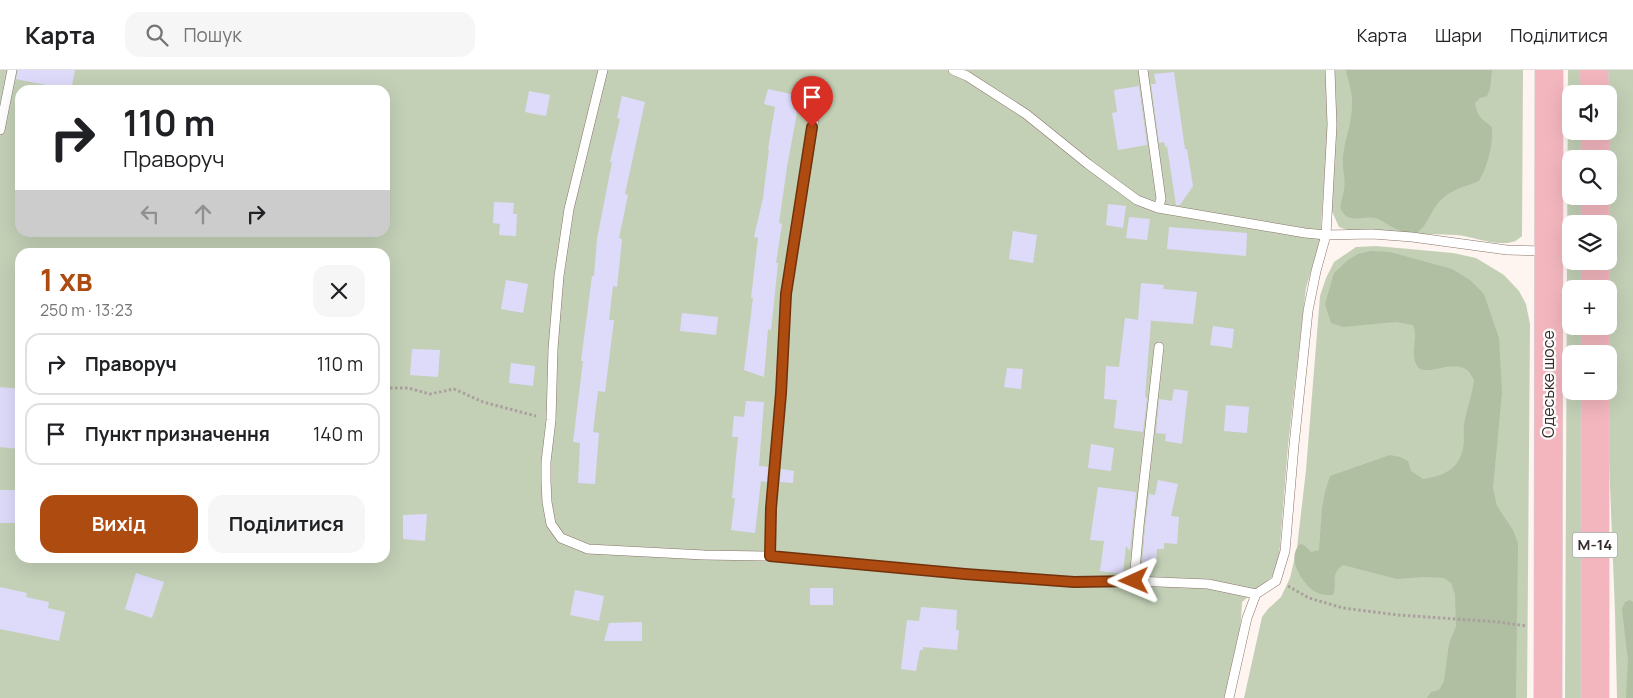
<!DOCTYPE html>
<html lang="uk">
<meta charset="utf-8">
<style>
:root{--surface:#fff;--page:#f6f6f6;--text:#202124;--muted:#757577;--line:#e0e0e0;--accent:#ae4b11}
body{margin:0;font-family:Manrope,sans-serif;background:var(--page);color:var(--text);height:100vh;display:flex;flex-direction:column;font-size:19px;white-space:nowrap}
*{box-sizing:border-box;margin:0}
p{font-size:16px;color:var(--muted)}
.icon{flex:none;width:28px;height:28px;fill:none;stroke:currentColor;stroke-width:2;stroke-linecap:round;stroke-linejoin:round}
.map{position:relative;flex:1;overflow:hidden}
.drawer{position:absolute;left:15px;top:178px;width:375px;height:315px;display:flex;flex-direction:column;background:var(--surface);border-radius:15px;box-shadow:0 5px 20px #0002}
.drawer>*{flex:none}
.guide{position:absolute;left:15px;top:15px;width:375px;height:152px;border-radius:15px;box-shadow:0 5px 20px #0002;background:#fff;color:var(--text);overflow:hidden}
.tools{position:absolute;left:1562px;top:15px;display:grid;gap:10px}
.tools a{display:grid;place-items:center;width:55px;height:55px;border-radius:10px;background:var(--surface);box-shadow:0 5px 20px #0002;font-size:25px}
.pin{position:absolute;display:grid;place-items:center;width:42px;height:42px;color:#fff;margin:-51px -21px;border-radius:50% 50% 50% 0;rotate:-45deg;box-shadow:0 0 5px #0007}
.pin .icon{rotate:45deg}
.me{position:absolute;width:55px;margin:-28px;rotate:269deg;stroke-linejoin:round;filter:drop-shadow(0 0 4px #0008)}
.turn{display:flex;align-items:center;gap:18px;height:105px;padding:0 25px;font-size:22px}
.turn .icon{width:65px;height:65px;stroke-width:2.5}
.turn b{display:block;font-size:35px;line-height:42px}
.lanes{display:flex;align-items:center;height:48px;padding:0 25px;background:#0003;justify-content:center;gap:25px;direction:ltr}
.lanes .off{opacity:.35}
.round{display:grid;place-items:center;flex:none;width:52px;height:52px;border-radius:15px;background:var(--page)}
.overview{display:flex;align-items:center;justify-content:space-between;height:85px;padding:0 25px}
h1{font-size:30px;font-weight:700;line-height:38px;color:var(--accent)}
.primary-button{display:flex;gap:10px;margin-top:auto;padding:10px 25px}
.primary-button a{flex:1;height:58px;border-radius:15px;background:var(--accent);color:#fff;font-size:20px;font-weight:700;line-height:58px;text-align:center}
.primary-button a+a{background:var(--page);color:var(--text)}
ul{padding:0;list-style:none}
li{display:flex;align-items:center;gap:15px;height:62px;margin:0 10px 8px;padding:0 15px;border:2px solid var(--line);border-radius:15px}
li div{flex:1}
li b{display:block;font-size:19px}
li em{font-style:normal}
header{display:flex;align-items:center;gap:30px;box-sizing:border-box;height:70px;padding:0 25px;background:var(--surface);border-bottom:1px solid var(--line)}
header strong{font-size:24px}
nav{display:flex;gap:28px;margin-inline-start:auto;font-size:18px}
.search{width:350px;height:45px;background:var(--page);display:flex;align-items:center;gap:12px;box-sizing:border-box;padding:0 18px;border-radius:15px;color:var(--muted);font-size:19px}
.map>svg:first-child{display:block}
.green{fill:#c3d0b6;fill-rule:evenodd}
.forest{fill:#b0bea2}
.building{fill:#dedbfa}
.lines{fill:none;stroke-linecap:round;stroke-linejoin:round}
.service-casing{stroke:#89736b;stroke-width:10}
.trunk-casing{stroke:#d3d1d0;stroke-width:29}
.path{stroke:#aaa09d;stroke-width:3;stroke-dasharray:2.5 2.5;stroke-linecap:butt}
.service{stroke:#fff;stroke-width:9}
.trunk{stroke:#f3b6be;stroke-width:28}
.route-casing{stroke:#71310b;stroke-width:12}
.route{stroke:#ae4b11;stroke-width:9}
.labels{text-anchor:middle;stroke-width:4.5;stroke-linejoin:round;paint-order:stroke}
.shield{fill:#fff;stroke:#726b69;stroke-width:1}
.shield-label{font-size:15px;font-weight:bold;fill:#362c29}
.street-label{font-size:16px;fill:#362c29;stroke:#fff}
</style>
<header>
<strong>Карта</strong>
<div class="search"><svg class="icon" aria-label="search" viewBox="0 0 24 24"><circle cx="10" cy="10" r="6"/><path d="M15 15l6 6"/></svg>Пошук</div>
<nav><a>Карта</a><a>Шари</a><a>Поділитися</a></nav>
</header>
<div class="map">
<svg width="1633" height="628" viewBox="0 0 1633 628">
<rect width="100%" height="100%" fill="#fef4f0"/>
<path class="green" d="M0,0h1326l2,57 -8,114 -14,47 -3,25 -15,133 -9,112 -7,19 -30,25 -2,33 -14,63h-1226zM20,20h365v142h-365zM20,182h365v306h-365z
M1333,0h190l-1,166c-6,5 -9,7 -17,7 -17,1 -33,-7 -50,-8 -36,-3 -83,5 -116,-8l-8,-18z
M1568,0h14v24h-11v37h11l-1,28h-10v37h10l1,28h-11v37h11v28h-11v37h11v28h-11v37h11v307h-17z
M1607,0h26v628h-16l-2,-86 -7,-177 1,-341h-2z
M1376,176l77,7 23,5 28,17 15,16 7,13 4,20 -3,374h-283l18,-81 6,-8 13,-12 9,-19 7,-30 9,-78 14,-174 6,-18 8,-16 22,-15z"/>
<path class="forest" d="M1346,0h146l-2,19 -3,7 -7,2 -5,5c3,15 6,15 17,24 1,19 -4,38 -13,54 -15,6 -30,9 -40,21 -7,7 -14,28 -22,30 -15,4 -27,-7 -39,-13 -12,-5 -24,4 -33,-4 -9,-8 -2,-15 -1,-24 2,-11 -2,-23 -1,-35 2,-18 9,-32 9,-52 1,-11 -4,-23 -6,-34z
M1371,181l19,1 62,17 18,11 14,14 15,44 3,54 -9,96 4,18 16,24 5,13 -2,155h-89l4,-6 8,-2 5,-9 5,-37 7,-18 -1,-32 -4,-11 -7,-5 -20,-1 -27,2 -54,-14c-14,10 -5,18 -10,30 -7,0 -13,0 -19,-4 -13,-10 -28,-33 -14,-47l4,1 7,7 8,-2 3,-42 3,-16 5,-16 60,-21 10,2 8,4 3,10 12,8c20,-3 35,-9 40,-30 2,-8 0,-16 1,-24 2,-15 8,-28 10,-45 -2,-3 -4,-8 -7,-10 -16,-12 -44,10 -51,-6 -6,-13 3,-28 -3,-39l-17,-3 -53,5 -12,-4 -6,-19 9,-31 14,-13 10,-6z
M1630,530l3,2v96h-7l2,-37 -6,-52 3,-7z"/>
<path class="building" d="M18,0h57l-4,20h-27l2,-5 -30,-6z
M1174,2l11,77h2l6,37 -13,19h-4l-9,-59 -2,1 -1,-5 -5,1 -8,-59h5l-2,-10z
M1139,16l8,59 -29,5 -6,-37 5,-1 -3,-22z
M768,19l32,7 -13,71 -8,56 3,1 -6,39h2l-4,39 -3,28 -3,-1 -4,48 -20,-7 9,-72h-2l7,-60 -4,-1 9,-39 6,-49h-1l7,-42 -11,-3z
M529,21l21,4 -4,21 -21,-4z
M622,26l23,6 -20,92 3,1 -9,43 3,1 -5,48 -4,-1 -4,34h5l-9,72 -7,-1 -5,41 6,1 -4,51 -17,-1 2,-40 -7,-1 10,-81h-2l11,-85h2l3,-37 15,-77h-2l10,-43 -3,-1z
M494,132l20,1 -1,11h4l-1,22 -17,-1 1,-11 -7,-1z
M1108,134l18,2 -3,22 -17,-3z
M1129,147l21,2 -3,21 -21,-2z
M1169,157l78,6 -1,23 -79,-7z
M1013,161l24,4 -4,28 -24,-4z
M506,210l22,4 -5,29 -22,-4z
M1141,213l23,2 -1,4 34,3 -4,32 -51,-4 9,1 -6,76 2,1 -4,34 -29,-4 3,-28 -13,-1 2,-33 13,1 6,-49 13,2z
M682,243l36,4 -2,18 -36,-4z
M1213,256l21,3 -2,19 -22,-3z
M412,279l28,1 -2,27 -28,-2z
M511,293l24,3 -2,20 -24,-3z
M1007,298l16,1 -2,20 -17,-2z
M0,317l20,2v60l-20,-2z
M1174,319l14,2 -6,53 -17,-3 1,-7 -10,-1 3,-34 13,2z
M746,331l18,1 -5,64 9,1 -1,15 -6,-1 -6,52 -24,-3 4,-32h-3l6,-61h-6l2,-21 10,1z
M1226,335l23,2 -2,26 -23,-2z
M1091,374l23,4 -3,23 -23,-3z
M781,399l13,2 -1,12 -13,-1z
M1158,410l20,4 -7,32 8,1 -2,27 -13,-1v6h-7l-1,14 -8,11 -6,-8 3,-39 4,-33 6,1z
M1098,417l38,5 -6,59 -4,-5 -3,28 -23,-3 4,-30 -14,-1z
M0,420h20v33h-20z
M427,444l-2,27 -22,-2v-24z
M136,503l28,9 -12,36 -27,-9z
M0,517l27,6 -1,4 23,5 -1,6 17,4 -6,29 -59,-12z
M810,518h23v17h-23z
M575,520l29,6 -5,25 -29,-6z
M921,537l36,3 -1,20h3l-2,20 -34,-3v3h-3l-4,21 -15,-2 6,-49 12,1z
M642,552v19h-38l5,-18z"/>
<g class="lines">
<defs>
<path id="service" d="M603,0l-34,139 -10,67 -6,73 -2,71 -5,42v19l1,21 4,22 10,14 27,11 116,6 66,1 195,18 109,8 60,-1 74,3 48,10
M953,0l14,6 59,38 62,50 49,36 21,8 147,25 21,2 46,-1 40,3 95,13 39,1
M1143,0l18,129 -3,9
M0,60l12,-60
M770,486l1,-48 10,-115 5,-98 33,-208
M1134,511l5,-55 20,-179
M1229,628l18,-80 9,-24 20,-13 9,-30 9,-106 14,-134 8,-40 10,-36 6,-110 -2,-55"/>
<path id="trunk" d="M1594,0l1,24
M1595,61v28
M1595,126v28
M1595,219v-28
M1595,284v-28
M1548,628l1,-628
M1595,628v-307"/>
</defs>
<use href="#service" class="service-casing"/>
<use href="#trunk" class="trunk-casing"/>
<path class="path" d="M385,318h23l22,6 24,-5 29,13 53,14
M1288,516l21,12 34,10 55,7 101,7 27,4"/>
<use href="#service" class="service"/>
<use href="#trunk" class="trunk"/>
</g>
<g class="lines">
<defs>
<path id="route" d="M812,57l-26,167 -5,99 -10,115 -1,48 195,18 109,8 60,-1"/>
</defs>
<use href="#route" class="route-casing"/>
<use href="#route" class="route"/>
</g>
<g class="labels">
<rect class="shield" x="1572.5" y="462.5" width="45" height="25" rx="4"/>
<g class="shield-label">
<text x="1595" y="480">М-14</text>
</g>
<g class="street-label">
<text transform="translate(1548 314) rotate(-90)" y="6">Одеське шосе</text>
</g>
</g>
</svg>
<div class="tools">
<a><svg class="icon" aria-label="sound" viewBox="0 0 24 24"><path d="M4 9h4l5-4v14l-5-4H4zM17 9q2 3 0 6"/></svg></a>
<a><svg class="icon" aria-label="search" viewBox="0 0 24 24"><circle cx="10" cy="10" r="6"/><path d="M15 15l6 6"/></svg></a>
<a><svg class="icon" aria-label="layers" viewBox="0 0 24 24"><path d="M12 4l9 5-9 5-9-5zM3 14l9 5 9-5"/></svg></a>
<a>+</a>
<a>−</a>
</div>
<div class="pin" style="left:812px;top:57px;background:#d93025"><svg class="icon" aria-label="arrive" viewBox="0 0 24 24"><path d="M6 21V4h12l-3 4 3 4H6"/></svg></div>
<svg class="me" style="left:1134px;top:511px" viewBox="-20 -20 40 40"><path d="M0-17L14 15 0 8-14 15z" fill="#ae4b11" stroke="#fff" stroke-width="4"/></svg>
<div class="guide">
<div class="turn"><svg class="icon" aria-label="right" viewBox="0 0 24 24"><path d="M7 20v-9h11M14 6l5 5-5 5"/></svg><div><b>110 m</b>Праворуч</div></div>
<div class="lanes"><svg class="icon off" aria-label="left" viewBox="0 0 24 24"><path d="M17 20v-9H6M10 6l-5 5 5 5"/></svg><svg class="icon off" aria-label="ahead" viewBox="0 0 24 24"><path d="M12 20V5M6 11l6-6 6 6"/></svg><svg class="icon" aria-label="right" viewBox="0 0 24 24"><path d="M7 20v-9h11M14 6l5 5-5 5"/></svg></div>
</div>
<section class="drawer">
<div class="overview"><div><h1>1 хв</h1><p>250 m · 13:23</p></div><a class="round"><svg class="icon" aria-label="close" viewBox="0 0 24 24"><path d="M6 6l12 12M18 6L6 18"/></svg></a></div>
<ul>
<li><svg class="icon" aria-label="right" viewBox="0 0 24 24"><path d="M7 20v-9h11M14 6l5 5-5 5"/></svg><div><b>Праворуч</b></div><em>110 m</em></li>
<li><svg class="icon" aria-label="arrive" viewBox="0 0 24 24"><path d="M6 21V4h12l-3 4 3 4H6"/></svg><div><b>Пункт призначення</b></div><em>140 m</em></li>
</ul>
<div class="primary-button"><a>Вихід</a><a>Поділитися</a></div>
</section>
</div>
